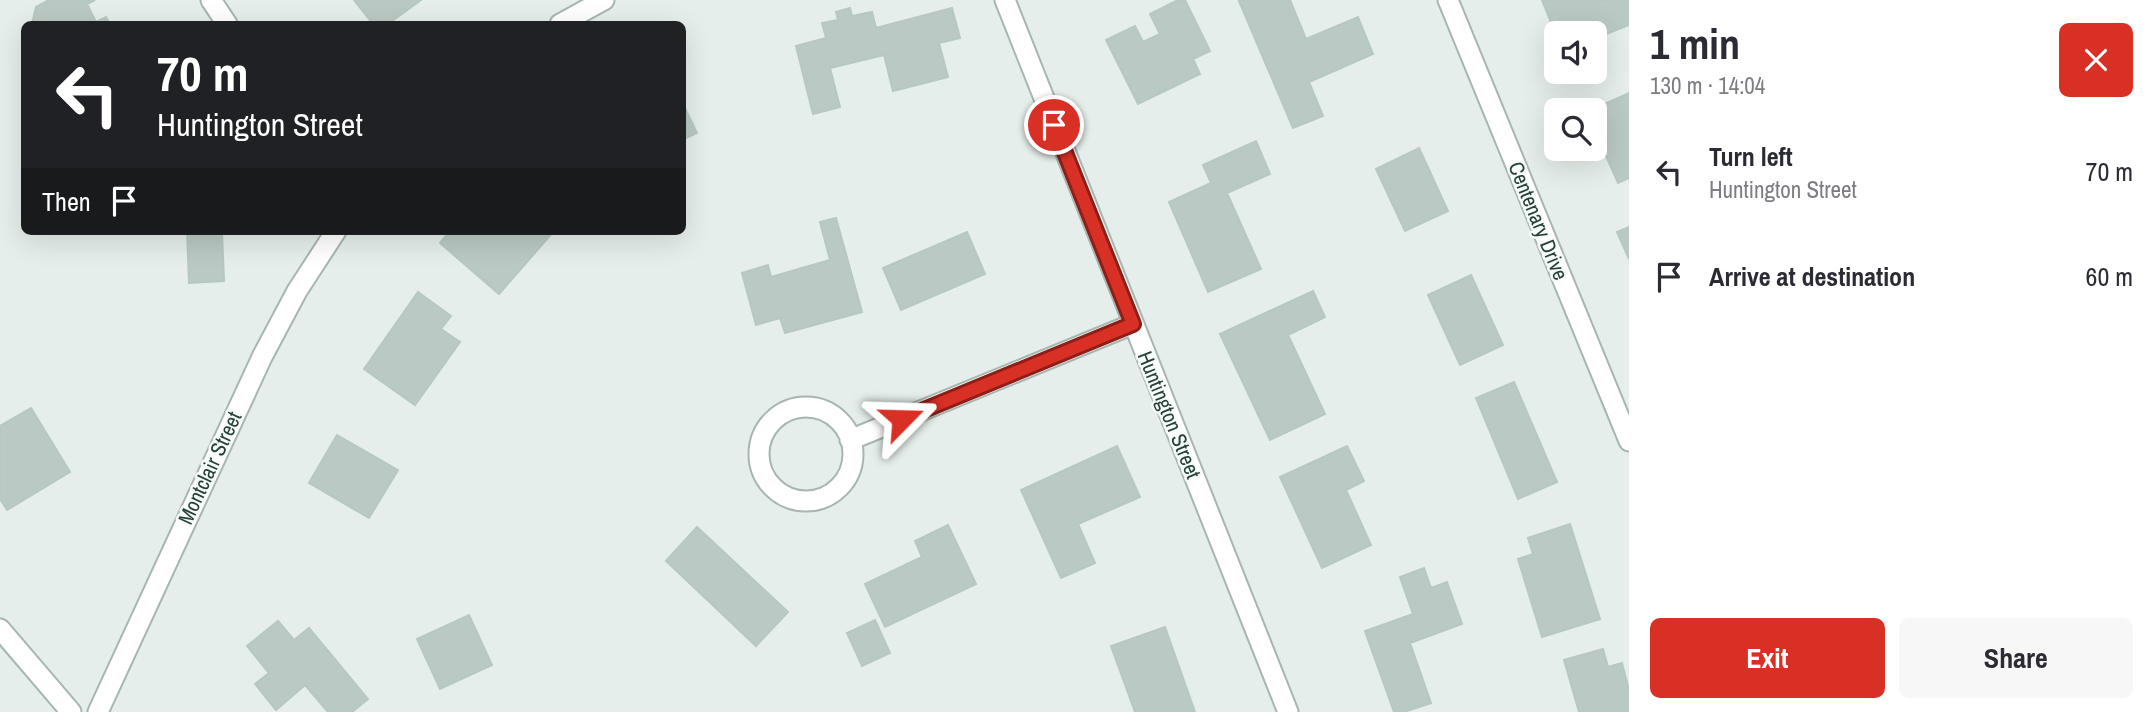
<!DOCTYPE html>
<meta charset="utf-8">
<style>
:root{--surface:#fff;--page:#f7f7f7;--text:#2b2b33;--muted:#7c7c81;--accent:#d93025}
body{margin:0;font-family:"Archivo Narrow",sans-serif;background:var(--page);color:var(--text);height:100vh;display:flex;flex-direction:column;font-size:26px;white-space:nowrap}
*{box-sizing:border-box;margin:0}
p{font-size:23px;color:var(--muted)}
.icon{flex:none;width:38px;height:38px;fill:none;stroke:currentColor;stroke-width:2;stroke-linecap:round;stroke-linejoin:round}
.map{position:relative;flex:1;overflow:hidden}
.panel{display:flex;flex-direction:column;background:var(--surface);width:525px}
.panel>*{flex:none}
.top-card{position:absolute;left:21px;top:21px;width:665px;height:214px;border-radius:10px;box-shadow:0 7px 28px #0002;background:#202124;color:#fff;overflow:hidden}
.buttons{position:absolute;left:1544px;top:21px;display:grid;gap:14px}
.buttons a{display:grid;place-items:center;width:63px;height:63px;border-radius:10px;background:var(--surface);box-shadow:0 7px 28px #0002;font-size:35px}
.pin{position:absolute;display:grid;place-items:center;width:60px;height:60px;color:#fff;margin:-30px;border:4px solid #fff;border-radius:50%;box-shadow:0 2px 7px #0007}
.me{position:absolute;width:77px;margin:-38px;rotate:68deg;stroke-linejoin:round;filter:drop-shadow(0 0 5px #0008)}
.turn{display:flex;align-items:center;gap:24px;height:147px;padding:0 21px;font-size:32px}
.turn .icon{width:91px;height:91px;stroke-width:2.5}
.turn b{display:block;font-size:49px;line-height:60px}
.then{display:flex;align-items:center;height:66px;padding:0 21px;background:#0003;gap:14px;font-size:26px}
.round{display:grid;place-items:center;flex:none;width:74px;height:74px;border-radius:10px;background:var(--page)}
.summary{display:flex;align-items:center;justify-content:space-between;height:119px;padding:0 21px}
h1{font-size:42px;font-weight:800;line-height:52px}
.cta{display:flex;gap:14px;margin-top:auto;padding:14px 21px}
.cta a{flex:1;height:80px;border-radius:10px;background:var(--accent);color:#fff;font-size:28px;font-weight:800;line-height:80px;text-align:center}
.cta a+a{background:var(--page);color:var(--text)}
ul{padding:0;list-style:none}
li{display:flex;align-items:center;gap:21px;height:105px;padding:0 21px}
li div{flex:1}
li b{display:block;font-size:26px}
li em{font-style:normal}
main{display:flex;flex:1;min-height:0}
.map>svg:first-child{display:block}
.building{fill:#bac9c3;stroke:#b7c8c1;stroke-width:2}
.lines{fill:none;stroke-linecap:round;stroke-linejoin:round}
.minor-casing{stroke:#a7b6b1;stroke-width:23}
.minor{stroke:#fff;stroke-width:19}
.route-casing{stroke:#8d1f18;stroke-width:18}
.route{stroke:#d93025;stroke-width:12}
.labels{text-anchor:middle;stroke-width:5;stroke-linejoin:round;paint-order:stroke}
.street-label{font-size:21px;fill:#244039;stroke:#f6faf8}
</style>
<main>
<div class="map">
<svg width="1629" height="712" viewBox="0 0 1629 712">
<rect width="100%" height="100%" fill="#e5eeea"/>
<path class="building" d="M49,0h46l-8,4 9,18 10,-5 4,7h-78l4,-17z
M354,0h67l-33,24h-15z
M1178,0h7l25,51 -17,8 7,15 -62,30 -32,-64 29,-14 8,16 17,-8 -10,-20z
M1242,0h48l16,39 52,-22 15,37 -64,28 14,34 -30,12 -54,-127z
M1542,0h87v25l-35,14v-6h-38v2z
M850,8l2,8 20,-4 4,16 76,-20 8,30 -21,5 9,34 -55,14 -9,-36 -54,13 10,39 -27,7 -17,-68 30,-8 -4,-15 16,-3 -2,-8z
M1629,93v85l-11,5 -24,-54v-19h-3z
M682,102l15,31 -15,7z
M1256,141l14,33 -43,19 34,76 -53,23 -39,-90 42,-19 -8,-18z
M1419,148l29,63 -43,20 -29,-62z
M836,218l26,94 -77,21 -5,-15 -24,7 -14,-52 26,-8 3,12 59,-17 -10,-38z
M1629,227v32l-12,-27z
M187,231h35l2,50 -35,2z
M450,231h104l-55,63 -59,-51z
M967,232l18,42 -84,36 -18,-42z
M1471,275l32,70 -43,20 -32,-70z
M1313,291l12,26 -37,18 37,79 -55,26 -50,-106z
M418,292l33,24 -10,13 19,13 -45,63 -51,-36z
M1514,382l43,100 -39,17 -42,-101z
M31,408l39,64 -63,38 -7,-11v-73z
M337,435l61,35 -29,48 -60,-35z
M1117,446l23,51 -62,27 17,39 -34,15 -40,-88z
M1347,446l17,35 -18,9 25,55 -49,23 -42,-91z
M1570,524l30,95 -58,18 -24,-78 15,-5 -5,-16z
M948,525l28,59 -91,43 -20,-43 57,-27 -7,-16z
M697,527l91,85 -32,34 -90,-85z
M1424,568l7,20 16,-6 15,42 -52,19 21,60 -27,9h-10l-29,-81 48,-17 -13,-37z
M469,615l23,50 -52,24 -23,-50z
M875,620l15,33 -28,13 -15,-33z
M278,621l16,19 15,-12 59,71 -16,13h-24l-23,-27 -29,25 -21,-26 14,-11 -22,-27z
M1165,627l30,85h-60l-24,-66z
M1603,649l5,18 14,-4 7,27v22h-50l-15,-52z"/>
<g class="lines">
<defs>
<path id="minor" d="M211,0l16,24
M1005,0l283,712
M1448,0l181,441
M560,24l44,-24
M759 454a47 47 0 1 1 94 0a47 47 0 1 1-94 0Z
M850,440l283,-116
M0,629l71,83
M98,712l164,-355 35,-66 39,-60"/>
</defs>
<use href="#minor" class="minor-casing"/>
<use href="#minor" class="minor"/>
</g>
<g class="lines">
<defs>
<path id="route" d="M902,419l231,-95 -79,-199"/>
</defs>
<use href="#route" class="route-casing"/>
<use href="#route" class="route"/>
</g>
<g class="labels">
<g class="street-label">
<text transform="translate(1538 221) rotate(68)" y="7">Centenary Drive</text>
<text transform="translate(1169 415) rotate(68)" y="7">Huntington Street</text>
<text transform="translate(210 468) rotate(-65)" y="7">Montclair Street</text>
</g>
</g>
</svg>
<div class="buttons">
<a><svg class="icon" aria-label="sound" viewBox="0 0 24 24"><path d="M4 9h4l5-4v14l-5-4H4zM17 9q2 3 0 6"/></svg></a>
<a><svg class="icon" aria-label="search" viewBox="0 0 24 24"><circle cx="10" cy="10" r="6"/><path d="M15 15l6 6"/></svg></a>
</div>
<div class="pin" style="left:1054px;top:125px;background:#d93025"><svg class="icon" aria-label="arrive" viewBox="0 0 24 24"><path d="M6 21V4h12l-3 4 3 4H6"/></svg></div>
<svg class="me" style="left:902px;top:419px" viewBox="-20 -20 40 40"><path d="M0-17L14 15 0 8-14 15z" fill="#d93025" stroke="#fff" stroke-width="4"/></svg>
<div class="top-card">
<div class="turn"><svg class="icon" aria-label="left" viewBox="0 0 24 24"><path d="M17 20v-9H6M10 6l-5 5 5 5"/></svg><div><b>70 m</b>Huntington Street</div></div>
<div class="then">Then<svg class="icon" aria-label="arrive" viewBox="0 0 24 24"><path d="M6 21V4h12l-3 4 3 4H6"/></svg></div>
</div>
</div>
<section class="panel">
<div class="summary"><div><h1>1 min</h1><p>130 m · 14:04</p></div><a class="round" style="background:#d93025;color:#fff"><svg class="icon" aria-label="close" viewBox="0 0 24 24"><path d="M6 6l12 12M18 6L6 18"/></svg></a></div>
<ul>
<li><svg class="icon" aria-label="left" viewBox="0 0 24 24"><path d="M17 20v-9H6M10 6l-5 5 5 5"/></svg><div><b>Turn left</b><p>Huntington Street</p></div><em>70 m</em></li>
<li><svg class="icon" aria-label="arrive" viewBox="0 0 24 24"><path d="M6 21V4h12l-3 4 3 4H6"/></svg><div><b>Arrive at destination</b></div><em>60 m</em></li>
</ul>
<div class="cta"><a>Exit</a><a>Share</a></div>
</section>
</main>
